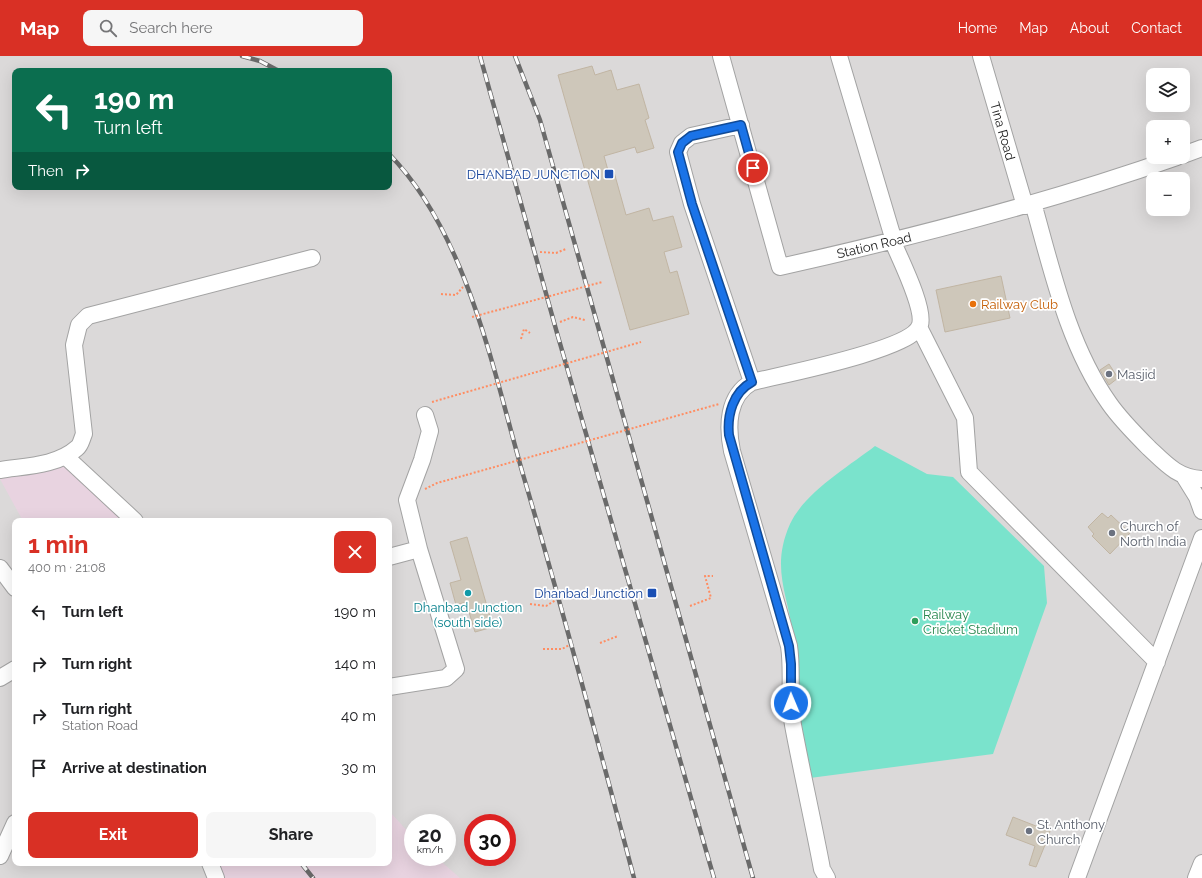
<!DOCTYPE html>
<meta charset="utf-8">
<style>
:root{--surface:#fff;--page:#f6f6f6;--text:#202124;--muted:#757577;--accent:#d93025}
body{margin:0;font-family:Raleway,sans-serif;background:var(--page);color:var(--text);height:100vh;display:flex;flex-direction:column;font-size:15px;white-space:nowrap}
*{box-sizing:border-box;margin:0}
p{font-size:13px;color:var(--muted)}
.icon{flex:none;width:22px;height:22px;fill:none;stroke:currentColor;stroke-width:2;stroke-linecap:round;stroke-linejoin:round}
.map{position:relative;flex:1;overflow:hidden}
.side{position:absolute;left:12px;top:462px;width:380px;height:348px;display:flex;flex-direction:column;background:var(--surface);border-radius:8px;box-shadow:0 4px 16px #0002}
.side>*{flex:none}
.banner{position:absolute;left:12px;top:12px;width:380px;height:122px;border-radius:8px;box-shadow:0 4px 16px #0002;background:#0b6e4f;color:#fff;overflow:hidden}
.controls{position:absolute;left:1146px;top:12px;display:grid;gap:8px}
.controls a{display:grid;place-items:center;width:44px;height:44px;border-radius:8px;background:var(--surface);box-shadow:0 4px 16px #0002;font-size:20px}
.speed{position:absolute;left:404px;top:758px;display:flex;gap:8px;font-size:20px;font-weight:700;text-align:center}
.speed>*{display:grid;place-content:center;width:52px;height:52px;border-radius:50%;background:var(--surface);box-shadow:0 4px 16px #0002;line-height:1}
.speed small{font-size:10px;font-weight:400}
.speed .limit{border:6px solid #d22;background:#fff;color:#111}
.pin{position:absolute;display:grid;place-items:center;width:34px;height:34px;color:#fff;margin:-17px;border:2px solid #fff;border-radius:50%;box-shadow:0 1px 4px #0007}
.me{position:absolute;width:44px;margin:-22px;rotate:359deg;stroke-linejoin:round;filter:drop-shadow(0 0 3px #0008)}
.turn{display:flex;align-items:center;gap:14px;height:84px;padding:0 16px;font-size:18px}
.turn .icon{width:52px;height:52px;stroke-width:2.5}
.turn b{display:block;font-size:28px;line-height:34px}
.then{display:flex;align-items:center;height:38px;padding:0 16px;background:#0003;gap:8px;font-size:15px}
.round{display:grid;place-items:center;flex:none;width:42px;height:42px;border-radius:8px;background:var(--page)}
.summary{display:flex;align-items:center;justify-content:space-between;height:68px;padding:0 16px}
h1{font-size:24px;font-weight:700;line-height:30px;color:var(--accent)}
.button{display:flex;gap:8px;margin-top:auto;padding:8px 16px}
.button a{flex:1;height:46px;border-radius:8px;background:var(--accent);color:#fff;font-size:16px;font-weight:700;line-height:46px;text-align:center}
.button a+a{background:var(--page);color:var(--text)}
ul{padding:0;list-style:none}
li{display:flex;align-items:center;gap:12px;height:52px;padding:0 16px}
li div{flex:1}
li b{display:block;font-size:15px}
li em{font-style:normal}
header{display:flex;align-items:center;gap:24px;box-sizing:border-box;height:56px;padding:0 20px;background:var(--accent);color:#fff}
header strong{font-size:19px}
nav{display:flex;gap:22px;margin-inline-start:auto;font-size:14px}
.search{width:280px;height:36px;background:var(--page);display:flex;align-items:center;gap:10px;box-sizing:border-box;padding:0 14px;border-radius:8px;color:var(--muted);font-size:15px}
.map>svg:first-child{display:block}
.residential{fill:#dbd9d9;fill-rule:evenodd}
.industrial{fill:#e8d3e0}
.pitch{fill:#7ae3cc}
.building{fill:#cec7ba;stroke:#c1b5a3}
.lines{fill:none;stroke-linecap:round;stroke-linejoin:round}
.minor-casing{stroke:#a3a3a3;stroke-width:18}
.path{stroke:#ff8d62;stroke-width:2;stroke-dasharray:2 2;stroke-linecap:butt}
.minor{stroke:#fff;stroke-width:16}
.rail-casing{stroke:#6a6a6a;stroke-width:4.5}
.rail{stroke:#fff;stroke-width:3;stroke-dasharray:9;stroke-linecap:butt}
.path-bridge{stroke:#ff8d62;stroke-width:2;stroke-dasharray:2 2;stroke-linecap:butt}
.route-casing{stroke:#114b97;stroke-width:10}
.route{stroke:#1a73e8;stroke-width:7}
.transit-dot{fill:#1a4fb4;stroke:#fff;stroke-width:1.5}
.food-dot{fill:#e8710a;stroke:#fff;stroke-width:1.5}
.worship-dot{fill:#6b7280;stroke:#fff;stroke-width:1.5}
.culture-dot{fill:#0f9aa8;stroke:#fff;stroke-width:1.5}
.leisure-dot{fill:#2e9e5b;stroke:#fff;stroke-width:1.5}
.labels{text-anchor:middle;stroke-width:3.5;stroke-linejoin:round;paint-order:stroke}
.street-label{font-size:13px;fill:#1c1c1c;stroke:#fff}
.transit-label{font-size:13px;fill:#164399;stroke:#fff;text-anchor:end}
.food-label{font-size:13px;fill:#c56008;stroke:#fff;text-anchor:start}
.worship-label{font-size:13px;fill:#5b616d;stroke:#fff;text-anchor:start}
.culture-label{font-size:13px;fill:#0d838f;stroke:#fff}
.leisure-label{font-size:13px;fill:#27864d;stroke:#fff;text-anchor:start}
</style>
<header>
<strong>Map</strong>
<div class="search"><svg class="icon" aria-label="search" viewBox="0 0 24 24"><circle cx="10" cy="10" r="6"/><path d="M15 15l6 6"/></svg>Search here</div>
<nav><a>Home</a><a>Map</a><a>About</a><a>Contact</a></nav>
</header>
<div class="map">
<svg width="1202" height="822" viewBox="0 0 1202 822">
<rect width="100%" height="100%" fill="#efece1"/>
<path class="residential" d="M0,0h1202v822h-1202zM15,15h374v116h-374zM1153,19h30v30h-30zM1153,71h30v30h-30zM1153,123h30v30h-30zM15,465h374v342h-374zM413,767h34v34h-34zM473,767h34v34h-34z"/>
<path class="industrial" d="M56,396l67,69h-100l-23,-42z
M389,755l24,26v20h23l24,21h-236l-7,-15h172z"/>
<path class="pitch" d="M875,390l52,28 26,3 91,89 3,37 -54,151 -183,24c-3,-15 -8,-31 -10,-47 -4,-32 -2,-65 -7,-97 -6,-42 -22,-67 -3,-110 15,-32 58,-57 85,-78z"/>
<path class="building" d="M592,10l3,9 16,-5 6,20 22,-6 10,34 -4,2 9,28 -17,5 -2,-6 -31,9 5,18 5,-2 12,43 23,-7 4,13 20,-5 9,31 -18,5 6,21 7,-2 12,43 -59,16 -72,-255z
M1001,220l9,42 -65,14 -9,-42z
M1109,308l9,14 -9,7 -9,-15z
M1102,457l6,5 3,-3 19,18 -20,21 -18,-18 2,-2 -6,-7z
M467,481l26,90 -18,5 -9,-30 -10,3 -6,-22 11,-3 -11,-38z
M1013,761l28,11 2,-4 8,3 -2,8 2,3 -2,6 -4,1 -9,22 -7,-2 6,-19 -29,-11z"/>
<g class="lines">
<defs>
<path id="minor" d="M721,0l59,211c134,-30 267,-64 397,-110
M839,0l55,185
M981,0l44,150
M741,69l-50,11 -9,7 -4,9 14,52 60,178
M1183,99l19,-7
M1033,147c19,67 35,142 76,200 11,16 26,31 40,45 17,16 29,30 53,31
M919,271l46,91 4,54 188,190
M65,400l70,65
M0,414c25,-4 57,-4 77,-22 4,-3 5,-10 7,-14l-10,-89 5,-20 9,-9 224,-58
M1184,420l13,21 5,14
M419,493l-12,-49 15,-40 8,-29 -5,-16
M389,501l30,-8 37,120 -10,9 -57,9
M0,512l15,20
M0,622l15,-9
M0,800l15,-33
M210,807l6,15
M827,822l-5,-9c-9,-48 -20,-96 -29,-144 -5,-26 0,-53 -4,-79l-57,-195c-5,-24 -5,-55 20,-69 28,-7 160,-32 168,-57 5,-17 -20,-66 -27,-83
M1077,822l125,-340
M1196,822l6,-15"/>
</defs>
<use href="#minor" class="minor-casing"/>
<path class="path" d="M540,196l16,1 10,-4
M441,238l15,1 7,-8
M560,266l13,-5 12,3
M521,283l3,-10 6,4
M701,353l18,-5
M425,433l12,-6 29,-8
M530,548l16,2 10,-6
M690,550l21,-8 -6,-22h8
M600,587l18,-7
M543,593h19l7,-4"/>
<use href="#minor" class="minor"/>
<defs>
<path id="rail" d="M242,0l18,5 19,10
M480,0l77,277 157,545
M515,0l25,64 213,758
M389,98c77,78 104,215 133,317 40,135 76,271 112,407
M301,807l12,15"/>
</defs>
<use href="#rail" class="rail-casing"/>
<use href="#rail" class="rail"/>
<path class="path-bridge" d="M472,261l130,-35
M432,346l209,-60
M466,419l235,-66"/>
</g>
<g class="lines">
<defs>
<path id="route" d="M753,112l-12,-43 -50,11 -9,7 -4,9 14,52 60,178c-19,10 -25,33 -23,53l60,211 2,18v39"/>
</defs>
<use href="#route" class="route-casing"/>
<use href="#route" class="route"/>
</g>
<g class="transit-dot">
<rect x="604" y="113" width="10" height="10" rx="2"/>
<rect x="647" y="532" width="10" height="10" rx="2"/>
</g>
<circle class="food-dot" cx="973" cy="248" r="4"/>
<g class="worship-dot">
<circle cx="1109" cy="318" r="4"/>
<circle cx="1112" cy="477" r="4"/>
<circle cx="1029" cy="775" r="4"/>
</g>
<circle class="culture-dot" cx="468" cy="537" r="4"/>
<circle class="leisure-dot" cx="915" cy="565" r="4"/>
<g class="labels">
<g class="street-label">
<text transform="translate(1003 75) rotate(74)" y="5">Tina Road</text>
<text transform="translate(874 189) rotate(-13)" y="5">Station Road</text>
</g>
<g class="transit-label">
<text x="600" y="123">DHANBAD JUNCTION</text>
<text x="643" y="542">Dhanbad Junction</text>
</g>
<g class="food-label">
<text x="981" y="253">Railway Club</text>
</g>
<g class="worship-label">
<text x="1117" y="323">Masjid</text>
<text x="1120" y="475">Church of<tspan x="1120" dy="15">North India</tspan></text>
<text x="1037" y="773">St. Anthony<tspan x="1037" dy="15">Church</tspan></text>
</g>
<g class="culture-label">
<text x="468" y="556">Dhanbad Junction<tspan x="468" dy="15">(south side)</tspan></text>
</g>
<g class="leisure-label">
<text x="923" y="563">Railway<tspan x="923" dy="15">Cricket Stadium</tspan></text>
</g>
</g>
</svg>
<div class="controls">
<a><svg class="icon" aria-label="layers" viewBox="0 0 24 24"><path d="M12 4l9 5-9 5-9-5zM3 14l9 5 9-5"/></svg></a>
<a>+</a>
<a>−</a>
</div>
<div class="speed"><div>20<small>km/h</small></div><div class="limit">30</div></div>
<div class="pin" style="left:753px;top:112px;background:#d93025"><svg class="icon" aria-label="arrive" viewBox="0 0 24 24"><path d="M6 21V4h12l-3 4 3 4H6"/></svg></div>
<svg class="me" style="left:791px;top:647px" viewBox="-20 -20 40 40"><circle r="17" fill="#1a73e8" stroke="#fff" stroke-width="3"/><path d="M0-11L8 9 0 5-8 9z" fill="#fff"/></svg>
<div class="banner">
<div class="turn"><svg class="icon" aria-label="left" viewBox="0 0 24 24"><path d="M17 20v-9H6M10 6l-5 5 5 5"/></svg><div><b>190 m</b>Turn left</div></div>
<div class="then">Then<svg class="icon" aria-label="right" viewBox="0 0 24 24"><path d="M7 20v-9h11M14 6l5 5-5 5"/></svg></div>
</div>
<section class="side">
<div class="summary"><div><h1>1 min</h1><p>400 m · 21:08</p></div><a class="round" style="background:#d93025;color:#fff"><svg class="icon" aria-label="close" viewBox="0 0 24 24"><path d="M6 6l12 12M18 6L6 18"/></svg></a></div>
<ul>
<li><svg class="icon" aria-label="left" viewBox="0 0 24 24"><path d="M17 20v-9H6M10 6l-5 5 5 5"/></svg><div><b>Turn left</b></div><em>190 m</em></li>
<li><svg class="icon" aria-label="right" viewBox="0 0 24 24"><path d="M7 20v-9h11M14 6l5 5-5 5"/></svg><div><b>Turn right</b></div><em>140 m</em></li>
<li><svg class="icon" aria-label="right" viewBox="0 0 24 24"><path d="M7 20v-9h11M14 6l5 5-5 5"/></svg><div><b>Turn right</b><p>Station Road</p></div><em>40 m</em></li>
<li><svg class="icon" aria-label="arrive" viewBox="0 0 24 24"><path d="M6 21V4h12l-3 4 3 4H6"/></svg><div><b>Arrive at destination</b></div><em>30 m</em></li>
</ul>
<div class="button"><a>Exit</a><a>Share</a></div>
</section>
</div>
